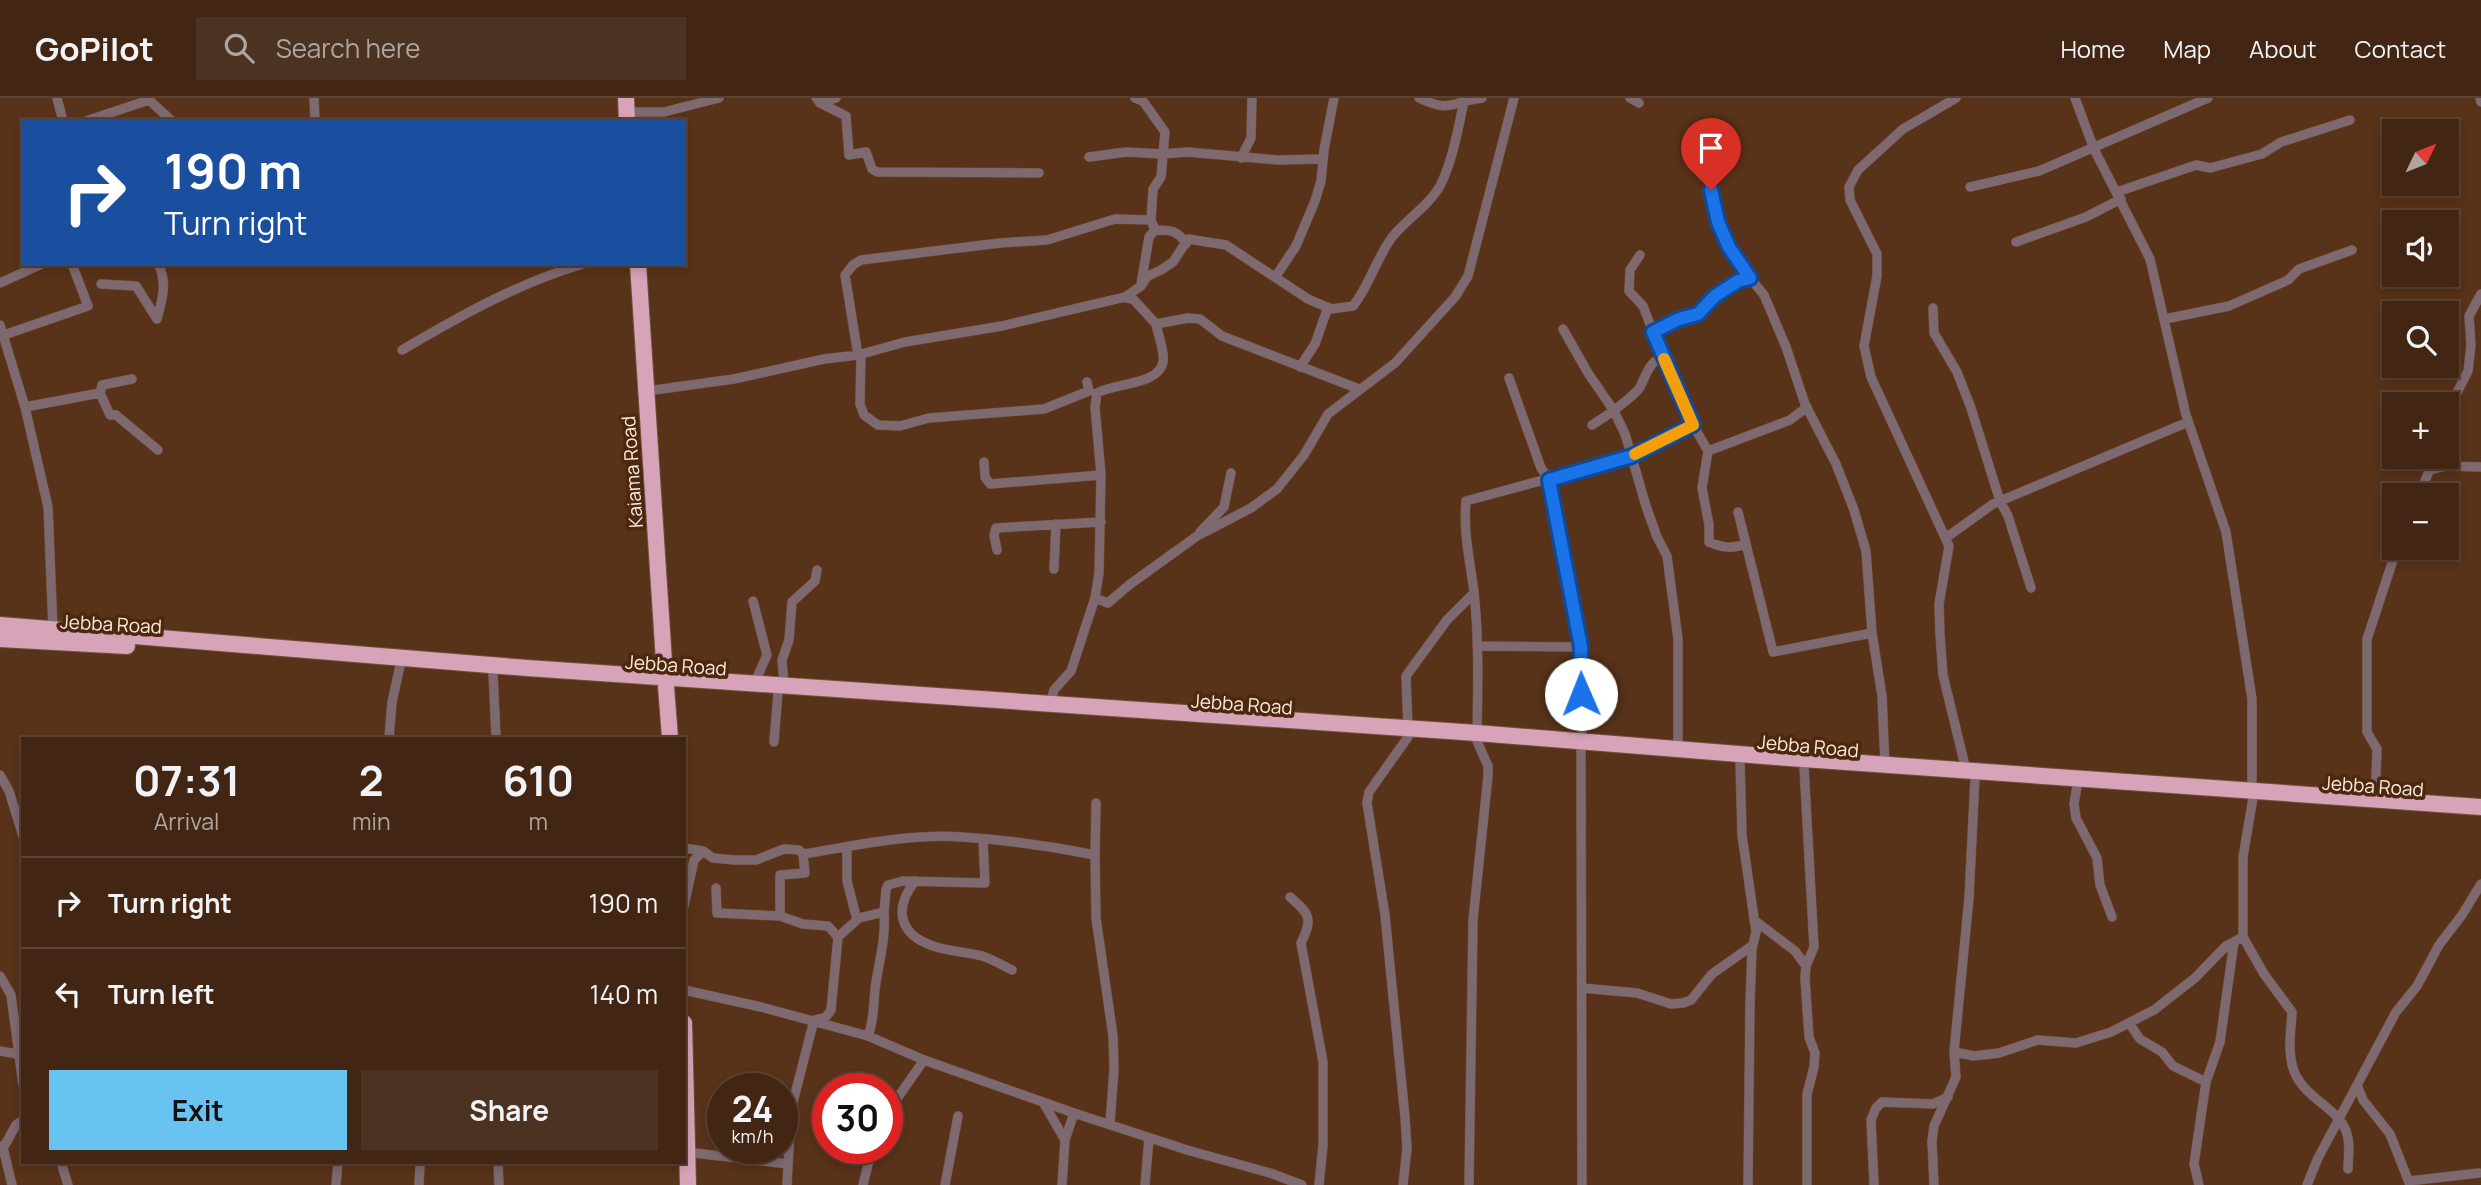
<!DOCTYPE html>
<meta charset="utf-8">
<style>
:root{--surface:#422613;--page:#4c3221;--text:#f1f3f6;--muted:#aea5a0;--line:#5a4333;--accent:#69c3f1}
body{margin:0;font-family:Manrope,sans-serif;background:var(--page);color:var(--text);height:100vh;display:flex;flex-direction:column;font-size:26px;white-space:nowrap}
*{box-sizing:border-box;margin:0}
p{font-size:23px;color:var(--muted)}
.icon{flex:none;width:38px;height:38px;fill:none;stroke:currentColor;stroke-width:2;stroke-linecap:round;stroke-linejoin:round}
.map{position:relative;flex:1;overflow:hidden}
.details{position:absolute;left:21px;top:639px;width:665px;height:427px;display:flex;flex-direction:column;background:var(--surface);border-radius:0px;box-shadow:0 4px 10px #0003,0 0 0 2px var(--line)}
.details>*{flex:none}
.top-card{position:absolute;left:21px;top:21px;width:665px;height:147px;border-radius:0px;box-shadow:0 4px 10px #0003,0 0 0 2px var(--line);background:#1a4fa0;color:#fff;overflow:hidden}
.needle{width:46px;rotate:47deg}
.buttons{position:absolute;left:2382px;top:21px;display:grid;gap:14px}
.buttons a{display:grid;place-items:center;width:77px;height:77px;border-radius:0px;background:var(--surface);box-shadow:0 4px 10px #0003,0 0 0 2px var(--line);font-size:35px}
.speed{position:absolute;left:707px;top:975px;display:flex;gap:14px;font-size:35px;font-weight:700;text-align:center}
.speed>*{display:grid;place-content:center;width:91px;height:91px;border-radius:50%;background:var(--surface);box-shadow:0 4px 10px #0003,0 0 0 2px var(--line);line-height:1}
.speed small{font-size:18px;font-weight:400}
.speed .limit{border:10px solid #d22;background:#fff;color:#111}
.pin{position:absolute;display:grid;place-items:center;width:60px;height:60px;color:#fff;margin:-72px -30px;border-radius:50% 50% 50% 0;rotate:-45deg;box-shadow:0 0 7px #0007}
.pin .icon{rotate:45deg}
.me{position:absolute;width:77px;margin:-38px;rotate:359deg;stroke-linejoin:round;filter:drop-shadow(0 0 5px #0008)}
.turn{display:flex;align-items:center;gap:24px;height:147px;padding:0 28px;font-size:32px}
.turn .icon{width:91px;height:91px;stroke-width:2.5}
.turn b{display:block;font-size:49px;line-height:60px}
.eta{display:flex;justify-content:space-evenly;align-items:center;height:119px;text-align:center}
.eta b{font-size:42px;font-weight:700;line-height:49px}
.primary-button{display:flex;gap:14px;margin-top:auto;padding:14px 28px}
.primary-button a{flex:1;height:80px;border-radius:0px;background:var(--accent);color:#111;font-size:28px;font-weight:700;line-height:80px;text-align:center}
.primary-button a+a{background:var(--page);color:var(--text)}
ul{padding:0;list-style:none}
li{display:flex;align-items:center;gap:21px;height:91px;padding:0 28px;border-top:2px solid var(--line)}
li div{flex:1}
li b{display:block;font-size:26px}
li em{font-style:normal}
header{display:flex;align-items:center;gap:42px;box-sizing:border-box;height:98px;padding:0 35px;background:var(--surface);border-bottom:2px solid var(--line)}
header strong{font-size:33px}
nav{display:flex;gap:38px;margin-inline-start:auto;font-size:24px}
.search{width:490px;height:63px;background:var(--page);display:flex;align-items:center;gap:18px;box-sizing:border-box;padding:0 24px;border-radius:0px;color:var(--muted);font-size:26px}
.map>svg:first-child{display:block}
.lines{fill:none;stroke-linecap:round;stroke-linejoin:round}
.street-casing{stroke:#735039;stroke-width:10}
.highway-casing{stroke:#735039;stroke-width:18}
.street{stroke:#7e6971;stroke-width:9}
.highway{stroke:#d6a3b8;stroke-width:16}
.route-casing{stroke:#114b97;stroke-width:18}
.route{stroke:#1a73e8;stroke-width:12}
.slow{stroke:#f59e0b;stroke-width:12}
.labels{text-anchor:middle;stroke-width:7;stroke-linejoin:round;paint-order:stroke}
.street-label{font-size:19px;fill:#feebdf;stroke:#4c280e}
</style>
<header>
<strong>GoPilot</strong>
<div class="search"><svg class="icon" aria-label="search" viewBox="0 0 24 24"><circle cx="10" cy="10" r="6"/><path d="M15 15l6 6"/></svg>Search here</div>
<nav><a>Home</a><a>Map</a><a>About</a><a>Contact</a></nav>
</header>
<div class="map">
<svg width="2481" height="1087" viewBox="0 0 2481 1087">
<rect width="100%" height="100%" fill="#583219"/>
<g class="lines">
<defs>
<path id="street" d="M57,0l6,23
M314,0l1,23
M816,0l4,5 26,13 3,39 17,-3 6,17 5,3 162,1
M1135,0l8,3 22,31 -4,45 -8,12 -2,31 4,10 -6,7 -8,47
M1465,0l-1,3 18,-3
M1630,0l9,5
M1956,0l-53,31 -45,41 -9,17 1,13 27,54v22l-13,70 7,31 78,169 -10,58 1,31 3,40 23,95
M2075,0l19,51 56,110 36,156 40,117 26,167v92
M2480,0l1,4
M820,5l16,-5
M627,14h37l55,-14
M86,23l63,-21 23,21
M1089,59l37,-5 37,2 25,-2 90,8 45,-1
M1241,60l10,-20 1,-40
M1706,72l12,52 11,25 16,25 19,23 22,52 19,57 31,60 18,46 12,41 6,82 10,63 3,68
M1970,89l69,-16 169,-73
M2117,94l79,-27 14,3 52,-14 19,-12 69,-22
M1155,132c15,0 23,0 31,14
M2016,144l70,-25 35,-18
M1640,157l-10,15 -1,21 14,15 10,26
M1276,178l20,-30 19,-45 6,-20 3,-31 10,-52
M0,185l42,-19
M101,186l35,2 21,33c5,-19 11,-36 1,-55
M1125,199l16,-11 7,-10 13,-6 12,-8 15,-23 38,6 82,54 23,10 22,-3c17,-21 23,-48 40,-70 15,-18 37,-31 48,-52 12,-25 17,-55 23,-83 -18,8 -28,5 -45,-3
M1933,210l1,25 23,39 14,36 29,93 8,15 23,72
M2165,221l64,-13 59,-26 11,-11 53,-19
M0,227l25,82 23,100 5,122
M1563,231l25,44 26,38 11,23 21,72 11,31 10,19 11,83v108
M4,237l84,-29 -16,-42
M402,252c58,-34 116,-67 181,-86
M861,256l-1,50 4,11 14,10 22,1 29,-8 115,-9 45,-18 -2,-9
M858,257l-13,-80 8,-10 8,-5 139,-17 47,-3 68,-21 36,1
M1300,269l15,-23 13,-37
M647,293l87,-12 90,-20 34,-4 47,-13 97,-16 123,-29 9,3 22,24 32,-6 12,1 22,17 137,53
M100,295l10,22h6l42,35
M25,309l75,-14 2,-8 30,-6
M2446,316l22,-43 3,-26 -2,-29 12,-22
M1592,327c16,-10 32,-21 45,-34 7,-7 7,-19 17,-29
M1708,353l-15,-26 -40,-93 26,-13 19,-5 17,-18 23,-15 12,-3
M984,364l1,15 5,7 111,-9
M2430,372l16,-4 35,1
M2419,397l16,-38
M1738,414l8,32c-14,5 -23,4 -37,-2v-17l-7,-37 6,-37 82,-31 17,-13
M1200,434l24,-25 7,-34
M1947,439l46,-33 195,-82
M1746,446l27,108 99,-19
M997,452l-3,-15 2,-7 105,-6
M1054,471l2,-45
M1095,500l13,5 21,-18 68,-49 54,-28 26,-19 27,-34 24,-41 67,-51 60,-66 13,-21 46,-178
M753,503l14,54 -12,27
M1477,548l104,1 -32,-167 -8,-12 -32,-90
M1581,549l1,94
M493,574l3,66
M784,586l-2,-24 7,-20 3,-38 23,-21 2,-11
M1050,606l4,-14 17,-19 24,-73 4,-25 2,-98 -6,-68 2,-14c18,-10 62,-8 66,-31 2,-11 -5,-27 -7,-38
M1408,631l-2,-53 41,-56 27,-27
M1477,635c1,-47 2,-94 -3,-141 -4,-31 -11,-60 -8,-91l166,-45 61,-31
M389,640l3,-36 8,-36
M774,644l4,-50
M1581,652l1,435
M1740,663l2,74 14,97 -4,17 -2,54 -2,182
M1804,669l10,180 -8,19 -1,12 4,59 6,16 -1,14 -7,27v91
M0,677l9,16 14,45
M2077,688l-3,18 2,14 21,40 3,27 12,32
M2253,700l-10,59v80l21,37 28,38c-1,19 -5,40 2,59 10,27 44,37 52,60 5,12 2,26 2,38
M2375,702l2,-51 -10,-17v-93l30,-91
M847,749v34l10,39
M684,750l19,3 10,7 21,2h22l28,-11 15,1 4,4
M1095,757l1,-52
M915,783c-21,27 -17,53 18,65 15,5 32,6 49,10 10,3 20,9 30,14
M716,790l1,25 63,3 23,8 25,2 10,11 21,-19 25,-6 2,-22 2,-5 15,-4 82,2 -2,-43
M1290,799c20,17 23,22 11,46l22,119v83l-4,40
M684,808l10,-46 9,-9
M780,818v-41l25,-2 -2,-19c52,-8 106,-21 159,-17 45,3 89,9 133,18l1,63 17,118 1,33 -4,55
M1754,822l41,31 11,15
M0,878l11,19 12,90
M1582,890l55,5 34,11 12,-1 8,-3 21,-26 41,-29
M684,892l77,17 107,29 56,24 150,53 113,37 83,23 32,12
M2129,925l11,16 22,13 11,14 33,16
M868,938c7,-18 5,-35 8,-54 4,-24 10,-46 8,-70
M0,953l23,4
M1954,954l20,4 25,-3 39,-13 38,3 35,-11 43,-22 41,-32 31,-32 17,-9
M2358,989l5,13 27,34 20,51
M1043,1004l22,38
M887,1015l37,-53
M0,1048l3,2 9,37
M1,1054l15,-27 7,-5
M686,1054l102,12
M61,1064l7,23
M498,1064l1,23
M2409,1083l70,-8
M336,1087l2,-23
M419,1087l1,-20
M787,1087l4,-75 23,-90 12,-3 5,-7 7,-73
M863,1087l9,-37
M945,1087l13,-69
M1062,1087l3,-45 9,-27
M1145,1087l4,-47
M1403,1087l4,-37 -2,-31 -20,-202 -18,-112 2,-11 39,-55
M1469,1087l4,-265 15,-144v-10l-11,-25
M1874,1087l-3,-65 5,-12 6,-6 51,2 15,-7
M1934,1087l-2,-44 2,-15 22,-49 -2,-25 15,-154 6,-120
M2199,1087l-5,-21 12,-82 14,-40 14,-100
M2307,1087l11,-27 78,-146 21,-26 22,-41 23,-30 19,-31"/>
<path id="highway" d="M626,0l1,23
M638,166l27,413
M0,527l527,43 950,65 299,24 705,50
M0,541l127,7
M666,588l4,52
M684,925l4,162"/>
</defs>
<use href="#street" class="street-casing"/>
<use href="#highway" class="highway-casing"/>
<use href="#street" class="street"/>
<use href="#highway" class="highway"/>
</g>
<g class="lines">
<defs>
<path id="route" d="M1581,596v-47l-32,-167 83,-24 61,-31 -40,-93 26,-13 19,-5 17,-18 23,-15 12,-3 -21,-31 -11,-25 -7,-32"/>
</defs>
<use href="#route" class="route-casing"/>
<use href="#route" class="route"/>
<path class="slow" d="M1635,356l58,-29 -29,-66"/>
</g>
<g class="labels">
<g class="street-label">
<text transform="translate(632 374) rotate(-94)" y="7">Kaiama Road</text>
<text transform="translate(111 526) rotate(3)" y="7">Jebba Road</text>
<text transform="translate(676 567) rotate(4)" y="7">Jebba Road</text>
<text transform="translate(1242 606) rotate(4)" y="7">Jebba Road</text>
<text transform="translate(1808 648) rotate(5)" y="7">Jebba Road</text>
<text transform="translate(2373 688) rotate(4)" y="7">Jebba Road</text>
</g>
</g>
</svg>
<div class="buttons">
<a><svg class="needle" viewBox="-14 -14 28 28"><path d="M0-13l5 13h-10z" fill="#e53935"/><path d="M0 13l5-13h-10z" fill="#aea5a0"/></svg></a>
<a><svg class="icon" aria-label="sound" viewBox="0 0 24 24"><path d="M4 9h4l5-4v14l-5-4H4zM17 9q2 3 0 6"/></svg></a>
<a><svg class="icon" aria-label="search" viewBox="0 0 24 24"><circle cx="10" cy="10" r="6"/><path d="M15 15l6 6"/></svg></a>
<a>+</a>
<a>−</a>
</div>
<div class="speed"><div>24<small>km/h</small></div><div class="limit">30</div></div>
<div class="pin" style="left:1711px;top:92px;background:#d93025"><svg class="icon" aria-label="arrive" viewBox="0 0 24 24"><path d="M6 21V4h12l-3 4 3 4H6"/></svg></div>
<svg class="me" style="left:1581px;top:596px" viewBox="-20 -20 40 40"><circle r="19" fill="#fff"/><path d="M0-13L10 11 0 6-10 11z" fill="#1a73e8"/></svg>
<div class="top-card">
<div class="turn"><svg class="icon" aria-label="right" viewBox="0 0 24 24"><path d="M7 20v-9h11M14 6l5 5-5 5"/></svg><div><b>190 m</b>Turn right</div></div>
</div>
<section class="details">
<div class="eta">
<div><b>07:31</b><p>Arrival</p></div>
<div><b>2</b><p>min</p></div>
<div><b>610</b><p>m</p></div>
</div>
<ul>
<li><svg class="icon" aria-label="right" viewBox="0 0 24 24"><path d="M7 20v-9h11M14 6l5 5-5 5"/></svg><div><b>Turn right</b></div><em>190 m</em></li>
<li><svg class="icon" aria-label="left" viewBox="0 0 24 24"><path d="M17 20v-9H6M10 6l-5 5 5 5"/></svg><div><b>Turn left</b></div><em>140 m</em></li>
</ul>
<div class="primary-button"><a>Exit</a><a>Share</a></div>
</section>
</div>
